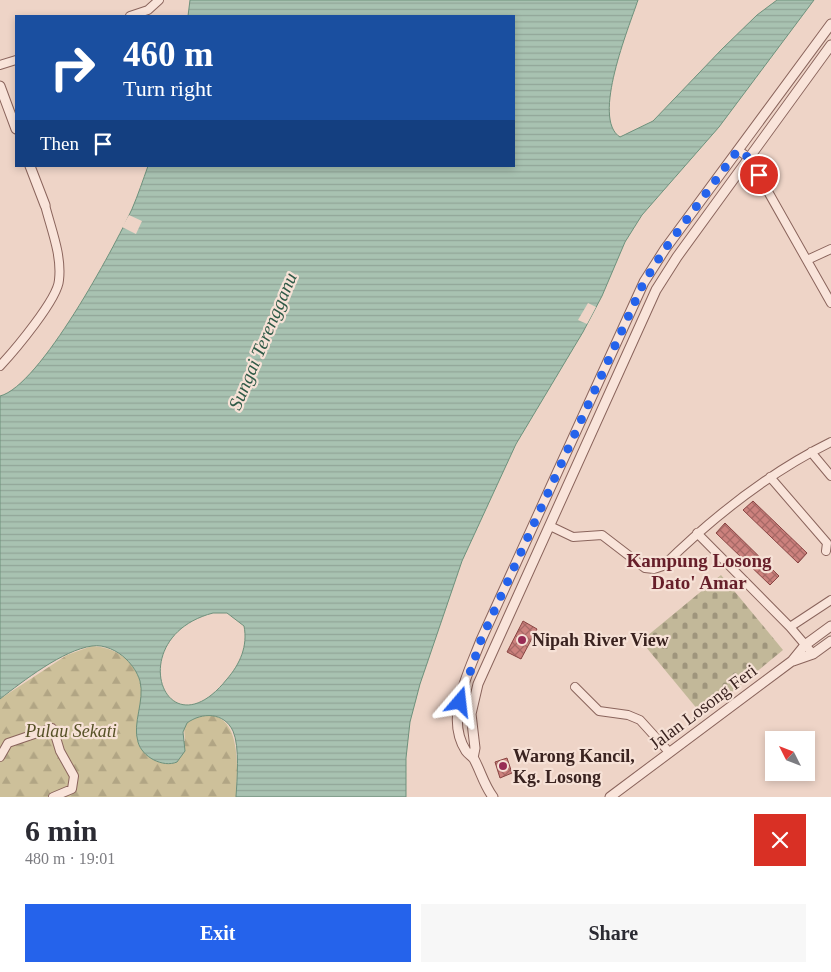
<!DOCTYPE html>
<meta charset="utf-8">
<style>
:root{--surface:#fff;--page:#f7f7f7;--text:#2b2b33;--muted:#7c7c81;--accent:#2563eb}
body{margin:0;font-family:"Times New Roman",serif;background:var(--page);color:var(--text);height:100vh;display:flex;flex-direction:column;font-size:19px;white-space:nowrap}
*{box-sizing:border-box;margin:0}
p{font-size:16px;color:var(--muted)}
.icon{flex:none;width:28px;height:28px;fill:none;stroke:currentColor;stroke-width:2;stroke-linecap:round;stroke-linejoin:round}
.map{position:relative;height:797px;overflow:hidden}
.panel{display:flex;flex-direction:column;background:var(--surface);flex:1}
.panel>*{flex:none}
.hud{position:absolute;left:15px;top:15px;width:500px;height:152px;border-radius:0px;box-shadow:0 2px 8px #0003;background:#1a4fa0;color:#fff;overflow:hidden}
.needle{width:32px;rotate:312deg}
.buttons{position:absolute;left:765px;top:731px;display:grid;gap:10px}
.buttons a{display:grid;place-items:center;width:50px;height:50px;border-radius:0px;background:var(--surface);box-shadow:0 2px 8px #0003;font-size:25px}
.pin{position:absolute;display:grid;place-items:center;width:42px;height:42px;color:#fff;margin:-21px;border:2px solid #fff;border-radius:50%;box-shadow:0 1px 5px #0007}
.me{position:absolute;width:55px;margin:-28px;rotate:17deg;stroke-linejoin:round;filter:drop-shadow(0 0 4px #0008)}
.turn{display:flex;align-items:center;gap:18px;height:105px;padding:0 25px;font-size:22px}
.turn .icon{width:65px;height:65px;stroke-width:2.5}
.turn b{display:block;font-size:35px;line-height:42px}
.then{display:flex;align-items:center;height:48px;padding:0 25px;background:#0003;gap:10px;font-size:19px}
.round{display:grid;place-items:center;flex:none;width:52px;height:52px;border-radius:0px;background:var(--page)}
.overview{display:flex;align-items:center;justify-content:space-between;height:85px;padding:0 25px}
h1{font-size:30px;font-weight:600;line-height:38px}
.cta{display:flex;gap:10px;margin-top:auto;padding:10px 25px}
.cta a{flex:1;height:58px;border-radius:0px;background:var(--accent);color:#fff;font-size:20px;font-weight:600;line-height:58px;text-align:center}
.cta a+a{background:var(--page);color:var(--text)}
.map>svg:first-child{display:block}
.forest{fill:url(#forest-firs)}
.cemetery{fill:url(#cemetery-stones)}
.water{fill:url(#water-rules);stroke:#6e917c;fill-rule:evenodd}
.pier{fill:#eed4c7}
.building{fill:url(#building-cross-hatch);stroke:#894442}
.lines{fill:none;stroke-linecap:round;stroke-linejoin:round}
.minor-casing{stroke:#8a645c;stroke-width:10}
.tertiary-casing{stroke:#8a645c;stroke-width:11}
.minor{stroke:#f9e4da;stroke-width:8}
.tertiary{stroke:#f9e4da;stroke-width:9}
.route{stroke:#2563eb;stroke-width:9;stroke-dasharray:0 16.2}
.poi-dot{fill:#982c55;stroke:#f6e1d6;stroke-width:2}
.labels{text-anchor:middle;stroke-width:4.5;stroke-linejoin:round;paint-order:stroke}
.poi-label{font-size:18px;font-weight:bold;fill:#3a2320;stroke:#f6e1d6;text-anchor:start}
.street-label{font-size:18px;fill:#3a2320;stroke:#f6e1d6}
.park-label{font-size:18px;font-style:italic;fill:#565126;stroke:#f6e1d6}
.water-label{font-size:19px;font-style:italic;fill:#2f5a47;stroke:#f6e1d6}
.neighbourhood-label{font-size:19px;font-weight:bold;fill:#671f2a;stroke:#f6e1d6}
</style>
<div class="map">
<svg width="831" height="797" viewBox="0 0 831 797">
<defs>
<pattern id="forest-firs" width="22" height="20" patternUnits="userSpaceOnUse" patternTransform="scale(1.25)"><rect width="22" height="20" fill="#cdc09a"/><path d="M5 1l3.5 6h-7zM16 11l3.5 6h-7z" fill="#b1a584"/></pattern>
<pattern id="cemetery-stones" width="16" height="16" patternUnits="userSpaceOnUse" patternTransform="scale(1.25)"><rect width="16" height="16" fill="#c2b899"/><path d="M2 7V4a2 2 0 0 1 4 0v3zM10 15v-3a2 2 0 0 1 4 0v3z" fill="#9f957c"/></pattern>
<pattern id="water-rules" width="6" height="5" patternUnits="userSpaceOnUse" patternTransform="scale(1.25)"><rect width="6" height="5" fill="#a8c2b1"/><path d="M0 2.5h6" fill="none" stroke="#91a698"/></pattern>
<pattern id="building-cross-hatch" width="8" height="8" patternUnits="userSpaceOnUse" patternTransform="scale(1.25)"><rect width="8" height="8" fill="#cc817d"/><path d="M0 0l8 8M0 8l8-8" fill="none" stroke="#a76966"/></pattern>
</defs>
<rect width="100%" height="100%" fill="#eed4c7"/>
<path class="forest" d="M92,646c27,1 50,20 50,48 -1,16 -4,31 -5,47h48l-1,-14c5,-8 14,-12 23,-12 36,0 30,57 29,82h-236v-98l67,-44z"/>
<path class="cemetery" d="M721,575l62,75 -80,66 -62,-75z"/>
<path class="water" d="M190,0h448c-9,27 -47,119 -18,137l33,-16 69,-72 35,-34 20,-15h37l-95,127 -77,88 -17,27 -23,54 -19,36 -67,112 -54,117 -42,123 -10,38 -4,36v39h-170c1,-17 4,-50 -3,-66 -9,-19 -31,-19 -46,-8l-4,9 2,19 -8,11c-14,6 -35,-5 -39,-20 -6,-19 7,-41 2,-61 -3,-9 -7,-15 -14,-22 -8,-8 -22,-15 -34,-13 -29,4 -69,35 -92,53v-303c40,-10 114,-148 132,-187 6,-14 11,-29 16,-43h366v-150h-326zM213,613h14l17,13c4,20 -4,38 -17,53 -62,78 -106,-42 -14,-66z"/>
<path class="pier" d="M129,215l13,6 -6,13 -14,-7z
M588,303l8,4 -9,17 -9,-4z"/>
<path class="building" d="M753,501l54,52 -9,10 -55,-53z
M725,523l54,53 -9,9 -54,-52z
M523,621l14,8 -16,30 -14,-7z
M507,758l5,15 -12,5 -5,-16z"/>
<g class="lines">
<defs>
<path id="minor" d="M130,16l18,-6 11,-10
M0,65l16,-5
M738,150l11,8 82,145
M807,260l24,-11
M0,366c14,-15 58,-67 59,-86 3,-25 -8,-51 -14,-75
M811,452l20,24
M770,477l57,66 -1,8
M550,526l23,11 29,-2 43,33 9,1 9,-3c50,-49 105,-93 168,-124
M697,533l93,94 23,27
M790,627l41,-27
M575,687l24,24 29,4 12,5 29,32
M0,757l8,-14 44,-15 2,3 6,20 14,25 -2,13 -19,8"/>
<path id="tertiary" d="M0,86l16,43
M30,166l15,39
M793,661l20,-7 18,-13
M473,758l2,-10 -4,-34 7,-30 178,-394 21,-33 154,-212
M493,797c-9,-12 -12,-25 -19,-38 -2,-3 -6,-5 -8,-8 -22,-34 3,-79 15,-111l163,-358 21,-33 166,-225
M610,797l182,-136 13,-16 26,-19"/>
</defs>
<use href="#minor" class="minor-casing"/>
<use href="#tertiary" class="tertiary-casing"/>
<use href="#minor" class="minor"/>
<use href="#tertiary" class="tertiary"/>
</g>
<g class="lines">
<path class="route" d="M460,702l21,-62 163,-358 21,-33 73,-99 11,8 10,17"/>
</g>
<g class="poi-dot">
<circle cx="522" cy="640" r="5"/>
<circle cx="503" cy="766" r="5"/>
</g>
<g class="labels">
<g class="poi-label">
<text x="532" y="646">Nipah River View</text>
<text x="513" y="762">Warong Kancil,<tspan x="513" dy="21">Kg. Losong</tspan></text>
</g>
<g class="street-label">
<text transform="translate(703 707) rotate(-37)" y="6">Jalan Losong Feri</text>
</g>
<g class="park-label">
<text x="71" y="737">Pulau Sekati</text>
</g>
<g class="water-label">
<text transform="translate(262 341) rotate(-67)" y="7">Sungai Terengganu</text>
</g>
<g class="neighbourhood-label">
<text x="699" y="567">Kampung Losong<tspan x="699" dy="22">Dato' Amar</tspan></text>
</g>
</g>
</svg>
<div class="buttons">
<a><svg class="needle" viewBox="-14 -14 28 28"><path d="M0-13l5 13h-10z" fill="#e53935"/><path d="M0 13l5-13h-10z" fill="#7c7c81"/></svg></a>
</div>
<div class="pin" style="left:759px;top:175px;background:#d93025"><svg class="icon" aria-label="arrive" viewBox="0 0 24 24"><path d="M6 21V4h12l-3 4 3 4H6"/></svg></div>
<svg class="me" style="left:460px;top:702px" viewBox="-20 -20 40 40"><path d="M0-17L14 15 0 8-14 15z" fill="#2563eb" stroke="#fff" stroke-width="4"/></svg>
<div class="hud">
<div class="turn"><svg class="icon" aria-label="right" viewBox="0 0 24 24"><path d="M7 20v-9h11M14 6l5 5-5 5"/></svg><div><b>460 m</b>Turn right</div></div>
<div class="then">Then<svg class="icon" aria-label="arrive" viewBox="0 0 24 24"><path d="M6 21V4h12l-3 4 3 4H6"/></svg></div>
</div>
</div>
<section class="panel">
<div class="overview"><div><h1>6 min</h1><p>480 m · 19:01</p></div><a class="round" style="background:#d93025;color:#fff"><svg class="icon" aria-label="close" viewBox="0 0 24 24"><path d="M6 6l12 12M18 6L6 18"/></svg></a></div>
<div class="cta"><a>Exit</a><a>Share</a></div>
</section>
